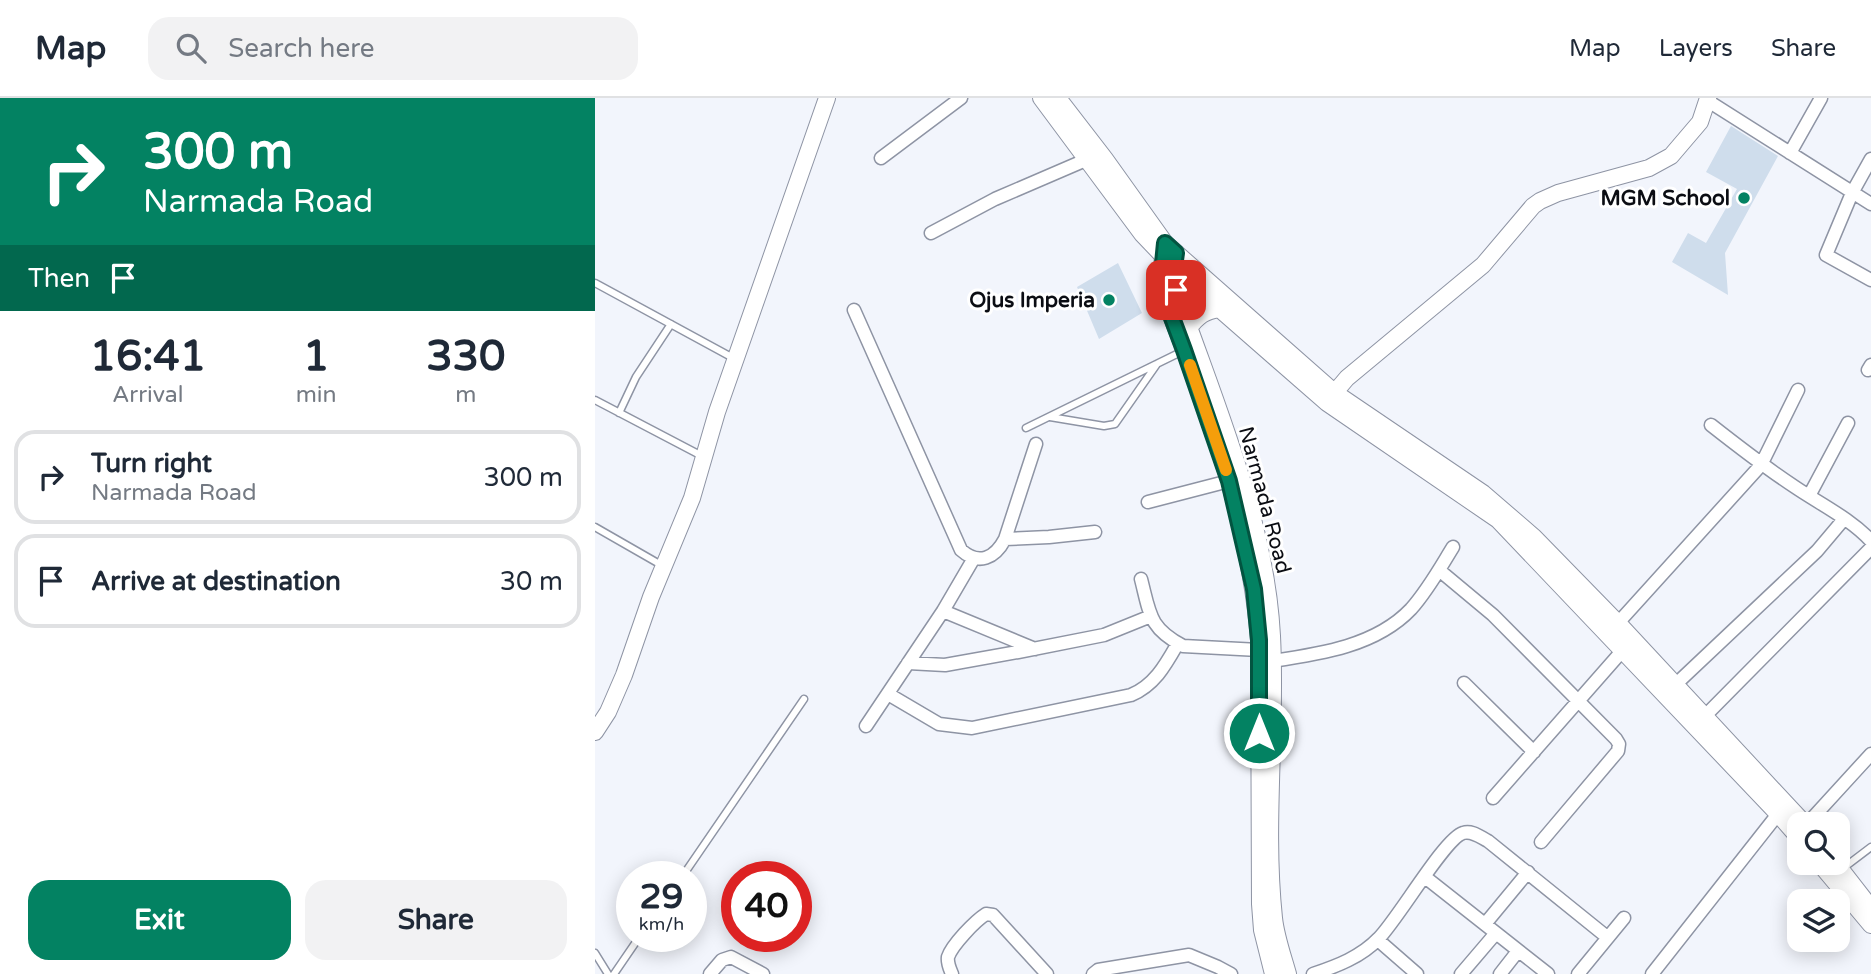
<!DOCTYPE html>
<style>
:root{--surface:#fff;--page:#f2f2f3;--text:#1f2937;--muted:#747a83;--line:#e0e1e3;--accent:#038262}
body{margin:0;font-family:"Varela Round",sans-serif;background:var(--page);color:var(--text);height:100vh;display:flex;flex-direction:column;font-size:26px;white-space:nowrap}
*{box-sizing:border-box;margin:0}
p{font-size:23px;color:var(--muted)}
.icon{flex:none;width:38px;height:38px;fill:none;stroke:currentColor;stroke-width:2;stroke-linecap:round;stroke-linejoin:round}
.map{position:relative;flex:1;overflow:hidden}
.side{display:flex;flex-direction:column;background:var(--surface);width:595px}
.side>*{flex:none}
.hud{background:#038262;color:#fff;overflow:hidden}
.controls{position:absolute;left:1192px;top:714px;display:grid;gap:14px}
.controls a{display:grid;place-items:center;width:63px;height:63px;border-radius:14px;background:var(--surface);box-shadow:0 4px 18px #0003;font-size:35px}
.speed{position:absolute;left:21px;top:763px;display:flex;gap:14px;font-size:35px;font-weight:700;text-align:center}
.speed>*{display:grid;place-content:center;width:91px;height:91px;border-radius:50%;background:var(--surface);box-shadow:0 4px 18px #0003;line-height:1}
.speed small{font-size:18px;font-weight:400}
.speed .limit{border:10px solid #d22;background:#fff;color:#111}
.pin{position:absolute;display:grid;place-items:center;width:60px;height:60px;color:#fff;margin:-30px;border-radius:14px;box-shadow:0 4px 10px #0006}
.me{position:absolute;width:77px;margin:-38px;rotate:0deg;stroke-linejoin:round;filter:drop-shadow(0 0 5px #0008)}
.turn{display:flex;align-items:center;gap:24px;height:147px;padding:0 28px;font-size:32px}
.turn .icon{width:91px;height:91px;stroke-width:2.5}
.turn b{display:block;font-size:49px;line-height:60px}
.then{display:flex;align-items:center;height:66px;padding:0 28px;background:#0003;gap:14px;font-size:26px}
.eta{display:flex;justify-content:space-evenly;align-items:center;height:119px;text-align:center}
.eta b{font-size:42px;font-weight:800;line-height:49px}
.action{display:flex;gap:14px;margin-top:auto;padding:14px 28px}
.action a{flex:1;height:80px;border-radius:21px;background:var(--accent);color:#fff;font-size:28px;font-weight:800;line-height:80px;text-align:center}
.action a+a{background:var(--page);color:var(--text)}
ul{padding:0;list-style:none}
li{display:flex;align-items:center;gap:21px;height:94px;margin:0 14px 10px;padding:0 14px;border:4px solid var(--line);border-radius:21px}
li div{flex:1}
li b{display:block;font-size:26px}
li em{font-style:normal}
header{display:flex;align-items:center;gap:42px;box-sizing:border-box;height:98px;padding:0 35px;background:var(--surface);border-bottom:2px solid var(--line)}
header strong{font-size:33px}
nav{display:flex;gap:38px;margin-inline-start:auto;font-size:24px}
.search{width:490px;height:63px;background:var(--page);display:flex;align-items:center;gap:18px;box-sizing:border-box;padding:0 24px;border-radius:21px;color:var(--muted);font-size:26px}
main{display:flex;flex:1;min-height:0}
.map>svg:first-child{display:block}
.building{fill:#cfddec}
.lines{fill:none;stroke-linecap:round;stroke-linejoin:round}
.lane-casing{stroke:#8e94a4;stroke-width:9}
.street-casing{stroke:#8e94a4;stroke-width:15}
.secondary-casing{stroke:#8e94a4;stroke-width:18}
.lane{stroke:#fff;stroke-width:6}
.street{stroke:#fff;stroke-width:12}
.secondary{stroke:#fff;stroke-width:16}
.route-casing{stroke:#025440;stroke-width:18}
.route{stroke:#038262;stroke-width:12}
.slow{stroke:#f59e0b;stroke-width:12}
.poi-dot{fill:#038262;stroke:#fff;stroke-width:2.5}
.labels{text-anchor:middle;stroke-width:6;stroke-linejoin:round;paint-order:stroke}
.poi-label{font-size:21px;font-weight:bold;fill:#0b0d13;stroke:#fff;text-anchor:end}
.street-label{font-size:21px;fill:#0b0d13;stroke:#fff}
</style>
<header>
<strong>Map</strong>
<div class="search"><svg class="icon" aria-label="search" viewBox="0 0 24 24"><circle cx="10" cy="10" r="6"/><path d="M15 15l6 6"/></svg>Search here</div>
<nav><a>Map</a><a>Layers</a><a>Share</a></nav>
</header>
<main>
<section class="side">
<div class="hud">
<div class="turn"><svg class="icon" aria-label="right" viewBox="0 0 24 24"><path d="M7 20v-9h11M14 6l5 5-5 5"/></svg><div><b>300 m</b>Narmada Road</div></div>
<div class="then">Then<svg class="icon" aria-label="arrive" viewBox="0 0 24 24"><path d="M6 21V4h12l-3 4 3 4H6"/></svg></div>
</div>
<div class="eta">
<div><b>16:41</b><p>Arrival</p></div>
<div><b>1</b><p>min</p></div>
<div><b>330</b><p>m</p></div>
</div>
<ul>
<li><svg class="icon" aria-label="right" viewBox="0 0 24 24"><path d="M7 20v-9h11M14 6l5 5-5 5"/></svg><div><b>Turn right</b><p>Narmada Road</p></div><em>300 m</em></li>
<li><svg class="icon" aria-label="arrive" viewBox="0 0 24 24"><path d="M6 21V4h12l-3 4 3 4H6"/></svg><div><b>Arrive at destination</b></div><em>30 m</em></li>
</ul>
<div class="action"><a>Exit</a><a>Share</a></div>
</section>
<div class="map">
<svg width="1276" height="876" viewBox="0 0 1276 876">
<rect width="100%" height="100%" fill="#f2f5fc"/>
<path class="building" d="M1136,28l47,30 -53,97 3,42 -56,-33 16,-29 18,10 31,-54 -31,-17z
M523,165l24,50 -43,26 -22,-52z"/>
<g class="lines">
<defs>
<path id="lane" d="M0,185l140,76
M0,302l107,56
M24,315l17,-36 35,-53
M455,319l54,9 11,-2 42,-60
M431,330l157,-77
M0,429l68,39
M1247,771l29,-22
M87,779l122,-178
M0,855l13,21
M19,876l26,-38"/>
<path id="street" d="M1113,3l163,103
M1195,55l31,-55
M286,60l80,-60
M1276,61l-19,34 -26,62 45,25
M336,135l64,-34 93,-40
M259,212l107,240c18,16 34,8 44,-11l31,-95
M1273,272l3,-5
M1116,327c28,22 55,43 84,62 25,17 56,32 76,54
M1214,398l39,-73
M553,404l81,-21
M410,441l44,-2 46,-5
M844,472l54,45 123,124 3,5 -1,7 -77,91
M546,481c9,35 8,49 42,67l76,4
M348,513l92,38
M677,563c48,-7 104,-15 139,-52 17,-19 29,-41 42,-62
M313,565l37,2 73,-13 86,-17 47,-19
M869,585l70,69
M1080,587l142,-134 27,-32
M293,596l51,30 33,4 159,-33c24,-10 35,-31 47,-52
M1109,619l167,-169
M271,628l77,-115 31,-53
M898,700l130,-148 -5,-27 143,-158 37,-75
M1212,726l64,-70
M830,779l123,97
M890,826l43,-52
M783,842l39,34
M115,876l12,-14 9,-3 32,17
M357,876c-2,-5 -5,-11 -4,-17 4,-12 27,-36 38,-43l7,1 54,59
M498,876l5,-4 91,-15 29,12 13,7
M718,876c24,-8 48,-17 66,-36 19,-19 66,-100 84,-105 9,-3 17,4 25,8l119,96
M866,876l35,-41
M905,876l18,-23
M983,876l46,-56
M1057,876l126,-160"/>
<path id="secondary" d="M446,0l101,136 42,44 143,125 171,117 280,294 21,24
M463,0l47,61 60,84 169,149 149,101 51,44 84,86 187,201
M569,153c-8,41 9,66 22,103 14,42 31,84 43,127 14,50 26,107 30,159l1,264 2,26 11,44
M579,167l2,25c38,111 90,228 96,346 5,94 -8,188 2,282 2,19 9,38 14,56
M594,230c9,-12 16,-17 30,-19
M735,300l17,-20 136,-113 50,-59 7,-5 18,-8 91,-25 22,-12 29,-34 8,-24
M0,634l13,-20 16,-37 27,-78 41,-99 25,-86 110,-314
M1224,765l52,62
M1241,765l35,45"/>
</defs>
<use href="#lane" class="lane-casing"/>
<use href="#street" class="street-casing"/>
<use href="#secondary" class="secondary-casing"/>
<use href="#lane" class="lane"/>
<use href="#street" class="street"/>
<use href="#secondary" class="secondary"/>
</g>
<g class="lines">
<defs>
<path id="route" d="M581,192l-2,-23 2,-14 -11,-10 -4,41 4,15 19,51 45,131 25,108 5,51v93"/>
</defs>
<use href="#route" class="route-casing"/>
<use href="#route" class="route"/>
<path class="slow" d="M595,267l36,105"/>
</g>
<g class="poi-dot">
<circle cx="1149" cy="100" r="7"/>
<circle cx="514" cy="202" r="7"/>
</g>
<g class="labels">
<g class="poi-label">
<text x="1135" y="107">MGM School</text>
<text x="500" y="209">Ojus Imperia</text>
</g>
<g class="street-label">
<text transform="translate(670 402) rotate(75)" y="7">Narmada Road</text>
</g>
</g>
</svg>
<div class="controls">
<a><svg class="icon" aria-label="search" viewBox="0 0 24 24"><circle cx="10" cy="10" r="6"/><path d="M15 15l6 6"/></svg></a>
<a><svg class="icon" aria-label="layers" viewBox="0 0 24 24"><path d="M12 4l9 5-9 5-9-5zM3 14l9 5 9-5"/></svg></a>
</div>
<div class="speed"><div>29<small>km/h</small></div><div class="limit">40</div></div>
<div class="pin" style="left:581px;top:192px;background:#d93025"><svg class="icon" aria-label="arrive" viewBox="0 0 24 24"><path d="M6 21V4h12l-3 4 3 4H6"/></svg></div>
<svg class="me" style="left:664px;top:635px" viewBox="-20 -20 40 40"><circle r="17" fill="#038262" stroke="#fff" stroke-width="3"/><path d="M0-11L8 9 0 5-8 9z" fill="#fff"/></svg>
</div>
</main>
